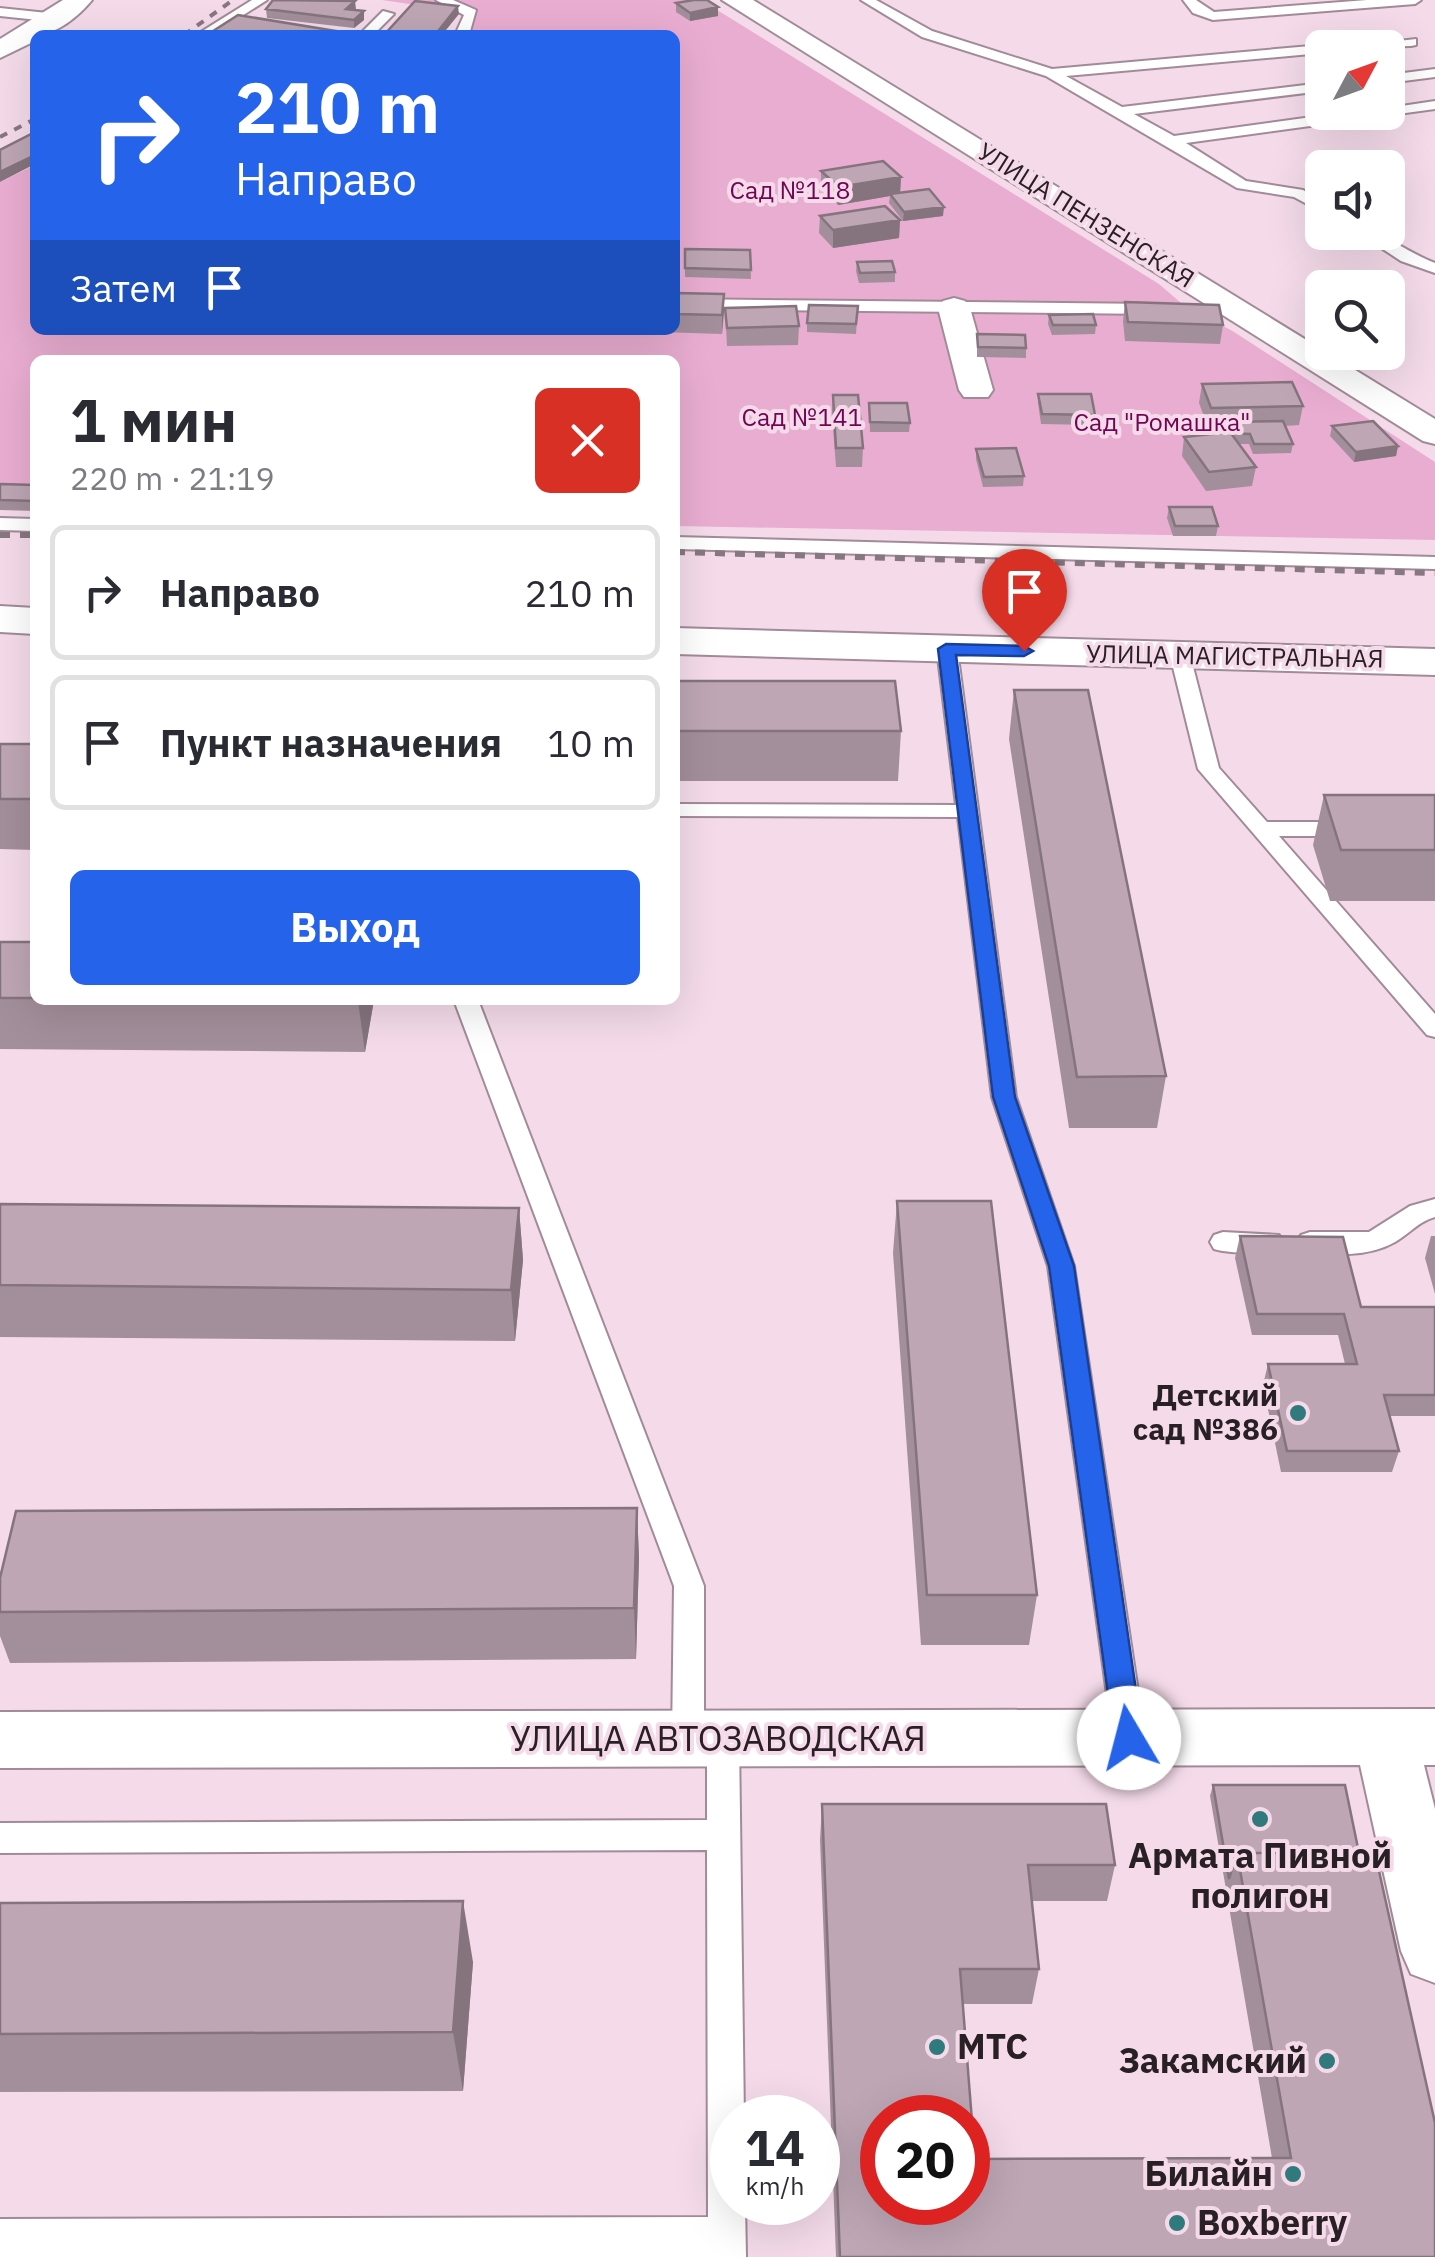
<!DOCTYPE html>
<html lang="ru">
<meta charset="utf-8">
<style>
:root{--surface:#fff;--page:#f7f7f7;--text:#2b2b33;--muted:#7c7c81;--line:#e1e1e2;--accent:#2563eb}
body{margin:0;font-family:"IBM Plex Sans",sans-serif;background:var(--page);color:var(--text);height:100vh;display:flex;flex-direction:column;font-size:38px;white-space:nowrap}
*{box-sizing:border-box;margin:0}
p{font-size:32px;color:var(--muted)}
.icon{flex:none;width:55px;height:55px;fill:none;stroke:currentColor;stroke-width:2;stroke-linecap:round;stroke-linejoin:round}
.map{position:relative;flex:1;overflow:hidden}
.panel{position:absolute;left:30px;top:355px;width:650px;height:650px;display:flex;flex-direction:column;background:var(--surface);border-radius:15px;box-shadow:0 10px 40px #0002}
.panel>*{flex:none}
.top-card{position:absolute;left:30px;top:30px;width:650px;height:305px;border-radius:15px;box-shadow:0 10px 40px #0002;background:#2563eb;color:#fff;overflow:hidden}
.needle{width:65px;rotate:49deg}
.buttons{position:absolute;left:1305px;top:30px;display:grid;gap:20px}
.buttons a{display:grid;place-items:center;width:100px;height:100px;border-radius:15px;background:var(--surface);box-shadow:0 10px 40px #0002;font-size:50px}
.speed{position:absolute;left:710px;top:2095px;display:flex;gap:20px;font-size:50px;font-weight:700;text-align:center}
.speed>*{display:grid;place-content:center;width:130px;height:130px;border-radius:50%;background:var(--surface);box-shadow:0 10px 40px #0002;line-height:1}
.speed small{font-size:25px;font-weight:400}
.speed .limit{border:15px solid #d22;background:#fff;color:#111}
.pin{position:absolute;display:grid;place-items:center;width:85px;height:85px;color:#fff;margin:-102px -42px;border-radius:50% 50% 50% 0;rotate:-45deg;box-shadow:0 0 10px #0007}
.pin .icon{rotate:45deg}
.me{position:absolute;width:110px;margin:-55px;rotate:352deg;stroke-linejoin:round;filter:drop-shadow(0 0 8px #0008)}
.turn{display:flex;align-items:center;gap:35px;height:210px;padding:0 40px;font-size:45px}
.turn .icon{width:130px;height:130px;stroke-width:2.5}
.turn b{display:block;font-size:70px;line-height:85px}
.then{display:flex;align-items:center;height:95px;padding:0 40px;background:#0003;gap:20px;font-size:38px}
.round{display:grid;place-items:center;flex:none;width:105px;height:105px;border-radius:15px;background:var(--page)}
.headline{display:flex;align-items:center;justify-content:space-between;height:170px;padding:0 40px}
h1{font-size:60px;font-weight:800;line-height:75px}
.action{display:flex;gap:20px;margin-top:auto;padding:20px 40px}
.action a{flex:1;height:115px;border-radius:15px;background:var(--accent);color:#fff;font-size:40px;font-weight:800;line-height:115px;text-align:center}
ul{padding:0;list-style:none}
li{display:flex;align-items:center;gap:30px;height:135px;margin:0 20px 15px;padding:0 20px;border:5px solid var(--line);border-radius:15px}
li div{flex:1}
li b{display:block;font-size:38px}
li em{font-style:normal}
.map>svg:first-child{display:block}
.green{fill:#e9add1}
.lines{fill:none;stroke-linecap:round;stroke-linejoin:round}
.lane-casing{stroke:#a28b98;stroke-width:4}
.street-casing{stroke:#a28b98;stroke-width:4}
.secondary-casing{stroke:#a28b98;stroke-width:4}
.lane{fill:#fff;fill-rule:evenodd}
.street{fill:#fff;fill-rule:evenodd}
.secondary{fill:#fff;fill-rule:evenodd}
.rail-far1{stroke:#877780;stroke-width:4;stroke-dasharray:8 8;stroke-linecap:butt}
.rail{stroke:#877780;stroke-width:6;stroke-dasharray:10 10;stroke-linecap:butt}
.wall{fill:#a38f9b}
.shaded-wall{fill:#85747e}
.building{fill:#bea6b4;stroke:#85747e;stroke-width:2.5;fill-rule:evenodd}
.route{fill:#2563eb;stroke:#184099;stroke-width:2.5}
.poi-dot{fill:#307a7e;stroke:#f5dbea;stroke-width:4}
.labels{text-anchor:middle;stroke-width:8;stroke-linejoin:round;paint-order:stroke}
.far-park-label{font-size:25px;fill:#710455;stroke:#f5dbea}
.far-street-label{font-size:25px;fill:#292025;stroke:#f5dbea}
.poi-label{font-size:30px;font-weight:bold;fill:#292025;stroke:#f5dbea;text-anchor:end}
.near-street-label{font-size:35px;fill:#292025;stroke:#f5dbea}
.near-poi-label{font-size:35px;font-weight:bold;fill:#292025;stroke:#f5dbea;text-anchor:start}
</style>
<div class="map">
<svg width="1435" height="2257" viewBox="0 0 1435 2257">
<rect width="100%" height="100%" fill="#f5dbea"/>
<path class="green" d="M382,0h319l458,284 29,25 43,21 204,132v78l-760,-14v-166h-640v135l-35,-1v-312l35,-17v165h640v-295h-213l8,-22z"/>
<g class="lines">
<defs>
<path id="lane" d="M252,0h15l-55,35h-16z
M436,0h17l23,10 -7,25h-14l9,-20z
M861,0h15l56,31 120,38 270,-24 6,3h-6v5l-256,23 56,31 200,-24v8l-188,23 40,22 174,-24h40v-4l47,-7v8l-249,34 60,38 57,9 19,12v10l-28,-15 -57,-9 -191,-112 -124,-39z
M1183,0h13l18,12 153,-12h54l-6,4 -202,16 -20,-7z
M0,8l57,6 6,4 -6,4 -57,-6z
M383,11l11,3 -21,21h-14z
M1416,39v6l-5,1 -74,2z
M1435,69v8l-47,6v-8z
M1357,232c28,0 51,21 78,31v10l-34,-12z
M675,299l480,5 8,5 -8,5 -480,-5z
M0,518l35,1v12l-35,-1z
M675,537l760,20v12l-760,-20z
M947,643l10,6 59,448 58,169 71,472 -5,10 -11,4 -11,-4 -5,-10 -65,-472 -56,-169 -34,-280 -283,-1v-12l281,1 -19,-156z
M1180,649l10,6 29,113 48,54h84l11,7 -11,7h-72l156,178v23l-8,-2 -229,-266 -28,-114z
M454,1000h24l226,586v153l-5,10 -11,4 -11,-4 -5,-10 2,-153z
M1435,1199v18c-16,4 -26,17 -40,25 -26,15 -67,15 -94,7l-4,-7 4,-7 9,-3h59l41,-26z
M1223,1232l56,3 4,7 -4,7c-18,5 -47,5 -65,0l-4,-7 4,-7z
M723,1725l11,4 5,10 5,379h-12v84h13l1,55h-746v-38l708,-2 -1,-367 -707,3v-30l707,-3v-81l5,-10z"/>
<path id="street" d="M63,0h29c-13,16 -36,35 -57,35v6l-35,17v-19z
M722,0h31l682,419v25l-12,-3z
M954,298l11,3 5,7 23,82 -5,7h-24l-5,-7 -21,-82 5,-7z
M1435,1709v56h-11l11,44v174l-24,-9 -10,-23 -41,-186 -1360,3v-56z"/>
<path id="secondary" d="M0,606l35,2v26l-35,-2z
M675,628l760,21v26l-760,-21z"/>
</defs>
<use href="#lane" class="lane-casing"/>
<use href="#street" class="street-casing"/>
<use href="#secondary" class="secondary-casing"/>
<use href="#lane" class="lane"/>
<use href="#street" class="street"/>
<use href="#secondary" class="secondary"/>
<path class="rail-far1" d="M184,35l49,-35
M0,137l35,-18"/>
<path class="rail" d="M0,535h35
M675,552l760,21"/>
</g>
<path class="wall" d="M355,1v9l9,10 -10,8 -87,-10 -1,-9z
M676,3l42,13 -28,5 -14,-9z
M821,171l80,6 -1,15 43,24 -40,5 -14,-18 1,-7 -52,9 -17,-17z
M820,216l80,4 -1,18 -66,10 -14,-15z
M685,249l65,1 1,29 -66,-2z
M857,262l38,10v10l-36,1 -3,-12z
M675,293l49,1 -2,40 -63,-2v-2h16z
M1125,302l98,23 -3,19 -95,-3 -2,-20z
M858,306l-2,28 -49,-2v-9z
M725,308l74,18 -1,19 -71,1z
M1049,315l47,10 -1,9 -43,1 -4,-11z
M256,330h41l-1,3 -39,-1z
M977,334l49,14v10l-49,-1z
M1202,384l101,22 -4,19 -14,1 8,18 -2,9 -38,1 -4,-10h-11l18,23 -4,19 -46,5 -24,-35 2,-19 35,-4v-7l-11,1 -9,-24z
M1038,394l57,21 -1,10 -53,-1 -3,-21z
M833,395l30,53 -1,19h-26l-4,-53z
M869,403l41,20 -1,9h-39z
M1332,426l66,20 -2,10 -42,6 -24,-26z
M976,449l48,27 -1,10 -40,1 -7,-28z
M0,484l35,1v26l-35,-1z
M1169,507l49,19 -2,10h-43l-6,-18z
M675,681l226,50 -3,50h-223z
M1014,690l152,386 -9,52h-88l-60,-389z
M0,744h35v106l-35,-1z
M1324,795h111v106h-105l-17,-56z
M0,942h35v58h339l-9,52 -365,-3z
M897,1201l140,394 -8,50h-108l-28,-392z
M0,1204l519,4 4,52 -8,81 -515,-4z
M1240,1236l121,71h74v109h-45l9,35 -7,21h-111l-18,-87 5,-21h77l-7,-29h-86l-17,-77z
M1431,1236h4v58l-10,-36z
M637,1508l2,50 -3,101 -626,4 -10,-27v-58z
M1213,1785l146,68 76,404h-599l-16,-417 2,-36 293,61 -8,36h-75l7,68 -7,35h-69l12,155 297,-1 -62,-362z
M0,1903l473,59 -10,129 -463,1z"/>
<path class="shaded-wall" d="M355,1l1,8 -10,8v-8z
M458,6l1,8 -17,21h-7z
M718,7v9l-28,5v-8z
M364,11v9l-10,8v-8z
M35,155v9l-35,18v-10z
M901,177l-1,18 -10,-1v2l-52,9 1,-18z
M944,207l-1,9 -40,5 1,-9z
M900,220l-1,18 -66,10v-18z
M724,294v18l-2,22v-19z
M1398,446l-2,10 -42,6 2,-10z
M358,1000h16l-9,52 -7,-51z
M519,1208l4,52 -8,81 -4,-51z
M637,1508l2,50 -3,101 -2,-51z
M463,1901l10,61 -10,129 -10,-59z"/>
<path class="building" d="M273,0l82,1 -9,8 18,2 -10,9 -88,-11z
M694,0h13l11,7 -28,6 -14,-10z
M415,1l43,5 -23,29h-51z
M238,15l110,18 -3,2h-123l-12,-2z
M35,132v23l-35,17v-22z
M883,161l18,16 -62,10 -18,-16z
M929,189l15,18 -40,5 -14,-18z
M885,206l15,14 -67,10 -13,-14z
M685,249l65,1 1,20 -66,-2z
M892,261l3,11 -35,1 -3,-11z
M675,293l49,1 -2,21 -47,-1z
M1125,302l94,3 4,20 -95,-3z
M809,305l49,1 -2,18 -49,-1z
M796,306l3,20 -72,2 -2,-20z
M1093,314l3,11h-43l-4,-10z
M977,334l48,1 1,13 -48,-1z
M1292,382l11,24 -92,2 -9,-24z
M1038,394h53l4,21 -53,-1z
M833,395h25l5,53h-27z
M869,403h38l3,20 -40,-1z
M1283,421l10,23h-39l-4,-10 -26,-1 -5,-11z
M1373,421l25,25 -42,6 -24,-26z
M1230,432l26,35 -47,5 -25,-35z
M1016,448l8,28 -40,1 -8,-28z
M0,484l35,1v16l-35,-1z
M1169,507h43l6,19h-43z
M675,681h220l6,50h-226z
M1014,690h74l78,386 -89,1z
M0,744h35v55h-35z
M1324,795h111v55h-94z
M0,942h35v56h-35z
M257,1000h101v1z
M897,1201h94l46,394h-110z
M0,1204l519,4 -8,82 -511,-5z
M1240,1236l103,1 18,70h74v88h-51l15,56h-112l-19,-87h89l-13,-50h-87z
M637,1508l-3,100 -634,4v-34l16,-67z
M1213,1785h132l14,68h-122l-8,26z
M822,1804h284l9,61h-87l11,104h-79l15,190 316,-1 -54,-305h138l60,270v134h-595zM882,2118h86v84h-86z
M463,1901l-10,131 -453,2v-131z"/>
<path class="route" d="M946,644l78,2 9,5 -9,5 -68,-1 59,442 59,169 69,472 -4,9 -10,4 -10,-4 -5,-9 -65,-472 -56,-169 -55,-448z"/>
<g class="poi-dot">
<circle cx="1298" cy="1413" r="10"/>
<circle cx="1260" cy="1819" r="10"/>
<circle cx="937" cy="2047" r="10"/>
<circle cx="1327" cy="2061" r="10"/>
<circle cx="1293" cy="2174" r="10"/>
<circle cx="1177" cy="2223" r="10"/>
</g>
<g class="labels">
<g class="far-park-label">
<text x="790" y="199">Сад №118</text>
<text x="802" y="426">Сад №141</text>
<text x="1162" y="431">Сад "Ромашка"</text>
</g>
<g class="far-street-label">
<text transform="translate(1086 215) rotate(32)" y="9">УЛИЦА ПЕНЗЕНСКАЯ</text>
<text transform="translate(1235 656) rotate(1)" y="9">УЛИЦА МАГИСТРАЛЬНАЯ</text>
</g>
<g class="poi-label">
<text x="1278" y="1406">Детский<tspan x="1278" dy="34">сад №386</tspan></text>
</g>
<g class="near-street-label">
<text x="718" y="1751">УЛИЦА АВТОЗАВОДСКАЯ</text>
</g>
<g class="near-poi-label">
<text x="1260" y="1868" text-anchor="middle">Армата Пивной<tspan x="1260" dy="40">полигон</tspan></text>
<text x="957" y="2059">МТС</text>
<text x="1307" y="2073" text-anchor="end">Закамский</text>
<text x="1273" y="2186" text-anchor="end">Билайн</text>
<text x="1197" y="2235">Boxberry</text>
</g>
</g>
</svg>
<div class="buttons">
<a><svg class="needle" viewBox="-14 -14 28 28"><path d="M0-13l5 13h-10z" fill="#e53935"/><path d="M0 13l5-13h-10z" fill="#7c7c81"/></svg></a>
<a><svg class="icon" aria-label="sound" viewBox="0 0 24 24"><path d="M4 9h4l5-4v14l-5-4H4zM17 9q2 3 0 6"/></svg></a>
<a><svg class="icon" aria-label="search" viewBox="0 0 24 24"><circle cx="10" cy="10" r="6"/><path d="M15 15l6 6"/></svg></a>
</div>
<div class="speed"><div>14<small>km/h</small></div><div class="limit">20</div></div>
<div class="pin" style="left:1024px;top:651px;background:#d93025"><svg class="icon" aria-label="arrive" viewBox="0 0 24 24"><path d="M6 21V4h12l-3 4 3 4H6"/></svg></div>
<svg class="me" style="left:1129px;top:1738px" viewBox="-20 -20 40 40"><circle r="19" fill="#fff"/><path d="M0-13L10 11 0 6-10 11z" fill="#2563eb"/></svg>
<div class="top-card">
<div class="turn"><svg class="icon" aria-label="right" viewBox="0 0 24 24"><path d="M7 20v-9h11M14 6l5 5-5 5"/></svg><div><b>210 m</b>Направо</div></div>
<div class="then">Затем<svg class="icon" aria-label="arrive" viewBox="0 0 24 24"><path d="M6 21V4h12l-3 4 3 4H6"/></svg></div>
</div>
<section class="panel">
<div class="headline"><div><h1>1 мин</h1><p>220 m · 21:19</p></div><a class="round" style="background:#d93025;color:#fff"><svg class="icon" aria-label="close" viewBox="0 0 24 24"><path d="M6 6l12 12M18 6L6 18"/></svg></a></div>
<ul>
<li><svg class="icon" aria-label="right" viewBox="0 0 24 24"><path d="M7 20v-9h11M14 6l5 5-5 5"/></svg><div><b>Направо</b></div><em>210 m</em></li>
<li><svg class="icon" aria-label="arrive" viewBox="0 0 24 24"><path d="M6 21V4h12l-3 4 3 4H6"/></svg><div><b>Пункт назначения</b></div><em>10 m</em></li>
</ul>
<div class="action"><a>Выход</a></div>
</section>
</div>
